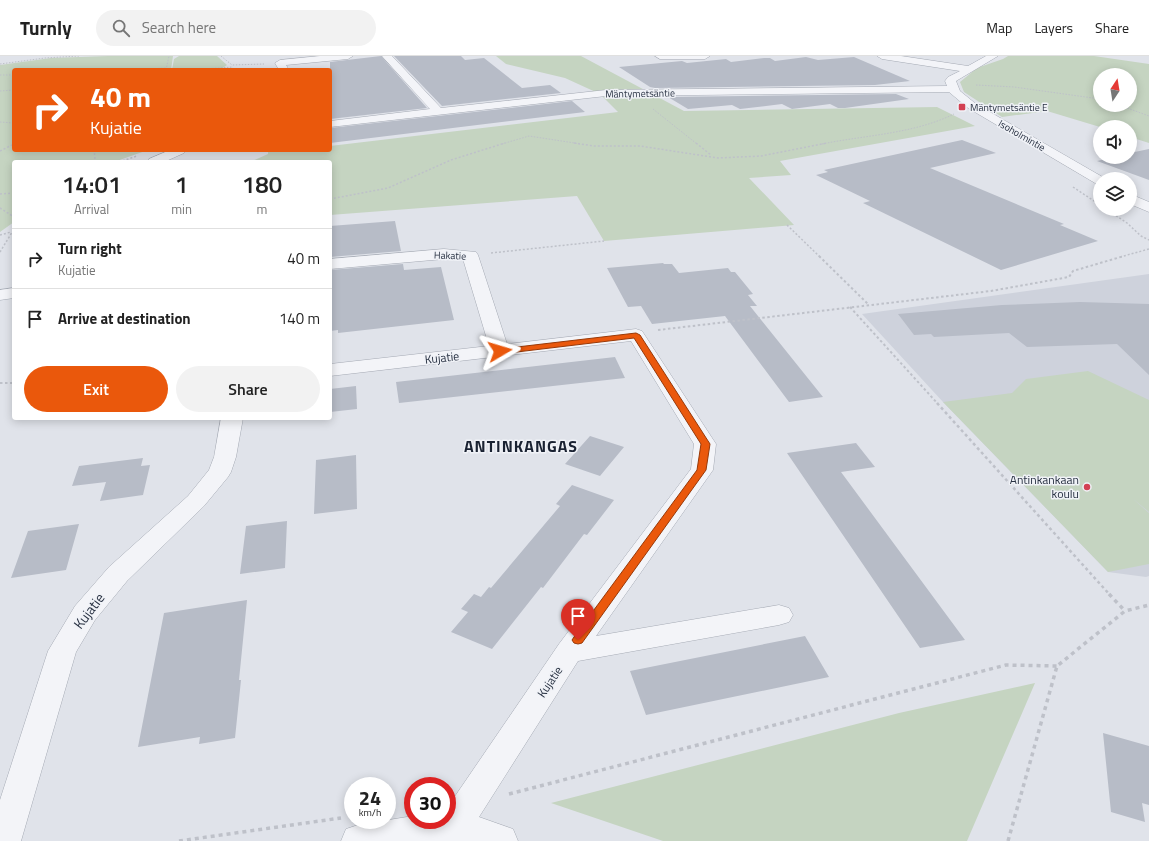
<!DOCTYPE html>
<meta charset="utf-8">
<style>
:root{--surface:#fff;--page:#f2f2f2;--text:#222;--muted:#767676;--line:#e0e0e0;--accent:#ea580c}
body{margin:0;font-family:"Titillium Web",sans-serif;background:var(--page);color:var(--text);height:100vh;display:flex;flex-direction:column;font-size:15px;white-space:nowrap}
*{box-sizing:border-box;margin:0}
p{font-size:13px;color:var(--muted)}
.icon{flex:none;width:22px;height:22px;fill:none;stroke:currentColor;stroke-width:2;stroke-linecap:round;stroke-linejoin:round}
.map{position:relative;flex:1;overflow:hidden}
.side{position:absolute;left:12px;top:104px;width:320px;height:260px;display:flex;flex-direction:column;background:var(--surface);border-radius:4px;box-shadow:0 2px 10px #0003}
.side>*{flex:none}
.guide{position:absolute;left:12px;top:12px;width:320px;height:84px;border-radius:4px;box-shadow:0 2px 10px #0003;background:#ea580c;color:#fff;overflow:hidden}
.needle{width:26px;rotate:12deg}
.controls{position:absolute;left:1093px;top:12px;display:grid;gap:8px}
.controls a{display:grid;place-items:center;width:44px;height:44px;border-radius:50%;background:var(--surface);box-shadow:0 2px 10px #0003;font-size:20px}
.speed{position:absolute;left:344px;top:721px;display:flex;gap:8px;font-size:20px;font-weight:700;text-align:center}
.speed>*{display:grid;place-content:center;width:52px;height:52px;border-radius:50%;background:var(--surface);box-shadow:0 2px 10px #0003;line-height:1}
.speed small{font-size:10px;font-weight:400}
.speed .limit{border:6px solid #d22;background:#fff;color:#111}
.pin{position:absolute;display:grid;place-items:center;width:34px;height:34px;color:#fff;margin:-41px -17px;border-radius:50% 50% 50% 0;rotate:-45deg;box-shadow:0 0 4px #0007}
.pin .icon{rotate:45deg}
.me{position:absolute;width:44px;margin:-22px;rotate:83deg;stroke-linejoin:round;filter:drop-shadow(0 0 3px #0008)}
.turn{display:flex;align-items:center;gap:14px;height:84px;padding:0 12px;font-size:18px}
.turn .icon{width:52px;height:52px;stroke-width:2.5}
.turn b{display:block;font-size:28px;line-height:34px}
.eta{display:flex;justify-content:space-evenly;align-items:center;height:68px;text-align:center}
.eta b{font-size:24px;font-weight:600;line-height:28px}
.button{display:flex;gap:8px;margin-top:auto;padding:8px 12px}
.button a{flex:1;height:46px;border-radius:24px;background:var(--accent);color:#fff;font-size:16px;font-weight:600;line-height:46px;text-align:center}
.button a+a{background:var(--page);color:var(--text)}
ul{padding:0;list-style:none}
li{display:flex;align-items:center;gap:12px;height:60px;padding:0 12px;border-top:1px solid var(--line)}
li div{flex:1}
li b{display:block;font-size:15px}
li em{font-style:normal}
header{display:flex;align-items:center;gap:24px;box-sizing:border-box;height:56px;padding:0 20px;background:var(--surface);border-bottom:1px solid var(--line)}
header strong{font-size:19px}
nav{display:flex;gap:22px;margin-inline-start:auto;font-size:14px}
.search{width:280px;height:36px;background:var(--page);display:flex;align-items:center;gap:10px;box-sizing:border-box;padding:0 14px;border-radius:22px;color:var(--muted);font-size:15px}
.map>svg:first-child{display:block}
.built{fill:#ced2dc}
.green{fill:#c5d4c1;fill-rule:evenodd}
.building{fill:#b7bcc7}
.lines{fill:none;stroke-linecap:round;stroke-linejoin:round}
.minor-casing{stroke:#a5aab4;stroke-width:1}
.path-far4{stroke:#bec1c9;stroke-width:1;stroke-dasharray:1.5 1.5;stroke-linecap:butt}
.path-far3{stroke:#bec1c9;stroke-width:1.5;stroke-dasharray:2 2;stroke-linecap:butt}
.path-far2{stroke:#bec1c9;stroke-width:2;stroke-dasharray:2.5 2.5;stroke-linecap:butt}
.path-far1{stroke:#bec1c9;stroke-width:2.5;stroke-dasharray:3 3;stroke-linecap:butt}
.path{stroke:#bec1c9;stroke-width:3.5;stroke-dasharray:4 4;stroke-linecap:butt}
.minor{fill:#f3f4f8;fill-rule:evenodd}
.route{fill:#ea580c;stroke:#983908}
.poi-dot{fill:#d34052;stroke:#f0f2f7;stroke-width:1.5}
.labels{text-anchor:middle;stroke-width:3;stroke-linejoin:round;paint-order:stroke}
.far-street-label{font-size:10px;fill:#283142;stroke:#f0f2f7}
.far-poi-label{font-size:10px;fill:#283142;stroke:#f0f2f7;text-anchor:start}
.street-label{font-size:12px;fill:#283142;stroke:#f0f2f7}
.poi-label{font-size:12px;fill:#283142;stroke:#f0f2f7;text-anchor:end}
.near-street-label{font-size:14px;fill:#283142;stroke:#f0f2f7}
.district-label{font-size:16px;font-weight:bold;letter-spacing:1px;fill:#1a2232;stroke:#f0f2f7}
</style>
<header>
<strong>Turnly</strong>
<div class="search"><svg class="icon" aria-label="search" viewBox="0 0 24 24"><circle cx="10" cy="10" r="6"/><path d="M15 15l6 6"/></svg>Search here</div>
<nav><a>Map</a><a>Layers</a><a>Share</a></nav>
</header>
<div class="map">
<svg width="1149" height="785" viewBox="0 0 1149 785">
<rect width="100%" height="100%" fill="#e0e3ea"/>
<path class="built" d="M1149,218v302l-3,1 -38,-5 -165,-170 -81,-88z"/>
<path class="green" d="M108,0h65l-2,14h-157v80h134l-34,12h-100v60l-14,10v-167l51,-7z
M179,0h38l10,9 -7,5h-48l2,-11z
M496,0h85l103,55 253,-4 38,19 -195,35 11,14 -42,3 45,47 -190,16 -27,-45 -247,19v-53h-80l18,-8v-4h62v-4l288,-34 -18,-18 -35,-16 -59,-14z
M1008,0h86l55,8v79l-19,-6v-10h-30l-53,-16 -45,6 -38,-25 -4,-10 17,-14 26,-9zM1100,19h30v30h-30z
M1088,315l61,29v112l-17,-14 17,15v51l-41,8 -165,-170 69,-9 14,-14z
M1035,627l-68,158h-304l-112,-38 348,-90z"/>
<path class="building" d="M381,0l46,52 -97,11v-57z
M394,0h67l4,4 19,-2 38,30 28,-3 11,8 -119,13z
M806,1l12,3 36,-3 56,24 -35,4 -220,3 -5,-1 -31,-20 63,-6 5,2 39,-4 5,3 33,-4h6l5,3z
M896,38l13,5 -64,9h-7l-8,-4 -38,5 -10,-5 -42,5 -8,-4 -44,4 -20,-12z
M572,45l13,11 -255,31v-15z
M962,84l34,13 -66,15 134,56 -4,1 38,16 -97,29 -138,-67 7,-2 -54,-26 12,-3 -4,-2z
M1149,93v31l-52,-19 17,-4h16v-4z
M395,165l6,30 -71,6v-31z
M663,207l1,1h8l7,9 49,-5 3,4h4l18,22 -5,1 9,11h-7l73,91 -34,5 -64,-86 -73,8 -11,-18 -13,1 -21,-39z
M403,208l1,6 37,-3 13,53 -116,13v-3l-8,1v-61z
M1080,246l69,2v71l-32,-31 -90,3 -18,-14 -75,4 -3,-3 -17,1 -16,-21 104,-9z
M615,301l10,21 -226,25 -3,-21z
M356,330l1,23 -27,3v-23z
M590,380l34,11 -24,29 -35,-12z
M856,387l19,24 -34,5 124,168 -45,8 -133,-195z
M356,399l1,54 -43,5 2,-54z
M143,402l-2,8 9,-1 -7,30 -43,6 6,-19 -34,4 7,-20z
M572,429l42,15 -27,35 -3,-1 -41,54 -2,-1 -49,62 -41,-17 17,-20 -7,-3 13,-15 7,3 8,-10 2,1 69,-82 -4,-2z
M287,465l-2,47 -45,6 6,-48z
M79,468l-13,46 -55,8 17,-47z
M247,544l-8,80h2l-6,58 -36,6 1,-7 -62,10 26,-134z
M805,580l24,41 -183,38 -16,-44z
M1103,677l46,13v59l-7,-2 3,19 -34,-10z"/>
<g class="lines">
<defs>
<path id="minor" d="M320,0h33l-5,3 -62,6 3,5h-10l-4,-7 5,-3z
M382,0h10l49,52 165,-18 341,-4 -2,-5 3,-4 12,-6 -78,-12 -5,-3h24l67,10 18,-10h12l-42,25 4,10 16,13 130,75h-6v5l-5,-1 -127,-75 -19,-16 -343,4 -276,31v-6l100,-12z
M655,0h55l-5,3h-45z
M170,94h16l-2,3 -20,9h-16l1,-3z
M1130,138l19,8v10l-19,-8z
M444,193l32,3 2,3 29,89 129,-15 6,2 74,113 -3,26 -117,166 183,-31 10,3 4,7 -4,7 -10,3 -201,36 -99,156 34,12 5,12h-177l5,-12 12,-4 55,-9v4h34v-12l112,-164 132,-175 3,-25 -63,-103 -301,35v-12l159,-18 -26,-87h-19l-114,10v-10z
M14,232v10l-14,2v-10z
M221,362h22l-7,39 -5,15 -3,5 -24,29 -77,75 -32,39 -19,32 -55,189h-21v-41l48,-149 27,-45 34,-39 79,-71 21,-26 5,-13z"/>
</defs>
<use href="#minor" class="minor-casing"/>
<path class="path-far4" d="M221,0l11,9 32,-1
M0,8l45,-6 34,-2
M131,14l35,-2
M166,14l3,-14
M188,14l45,-3
M0,19h14
M976,29l38,2 86,12
M0,35l14,-1
M1119,49l30,11
M653,53l44,35
M0,66l14,1
M502,88l27,-8 52,8
M822,88c44,-9 91,-10 132,-30"/>
<path class="path-far3" d="M574,87l20,3h46l78,12 43,-2 66,-13
M696,87l15,12
M0,95l14,-7
M92,106l3,-4 -1,-8
M119,106l18,-6
M1073,131l27,18
M0,138l14,-1
M330,143l58,-11 63,-28 54,-17
M0,152l14,9
M1106,153l21,14 14,13 8,4
M787,169l33,32
M0,179l11,-3
M0,196l14,-23
M491,197l113,-12
M1120,201l29,-8"/>
<path class="path-far2" d="M819,200l50,49
M850,251l88,97
M658,274l333,-39 78,-14 4,-6 51,-15
M0,327h14"/>
<path class="path-far1" d="M937,347l173,192"/>
<path class="path" d="M1109,538l16,17
M509,738l497,-129 51,1
M179,785l162,-23
M1008,785l49,-175 68,-55 24,-6"/>
<use href="#minor" class="minor"/>
</g>
<path class="route" d="M636,277l4,2 70,109 -4,26 -124,173 -4,1 -4,-1 -2,-3 2,-3 123,-167 4,-26 -67,-106 -134,16 -4,-3 4,-2z"/>
<g class="poi-dot">
<rect x="958" y="47" width="8" height="8" rx="2"/>
<circle cx="1087" cy="431" r="4"/>
</g>
<g class="labels">
<g class="far-street-label">
<text transform="translate(640 37) rotate(-1)" y="4">Mäntymetsäntie</text>
<text transform="translate(1022 79) rotate(30)" y="4">Isoholmintie</text>
<text transform="translate(450 199) rotate(2)" y="4">Hakatie</text>
</g>
<g class="far-poi-label">
<text x="970" y="55">Mäntymetsäntie E</text>
</g>
<g class="street-label">
<text transform="translate(442 302) rotate(-6)" y="4">Kujatie</text>
<text transform="translate(550 626) rotate(-56)" y="4">Kujatie</text>
</g>
<g class="poi-label">
<text x="1079" y="428">Antinkankaan<tspan x="1079" dy="14">koulu</tspan></text>
</g>
<g class="near-street-label">
<text transform="translate(89 555) rotate(-53)" y="5">Kujatie</text>
</g>
<g class="district-label">
<text x="521" y="396">ANTINKANGAS</text>
</g>
</g>
</svg>
<div class="controls">
<a><svg class="needle" viewBox="-14 -14 28 28"><path d="M0-13l5 13h-10z" fill="#e53935"/><path d="M0 13l5-13h-10z" fill="#767676"/></svg></a>
<a><svg class="icon" aria-label="sound" viewBox="0 0 24 24"><path d="M4 9h4l5-4v14l-5-4H4zM17 9q2 3 0 6"/></svg></a>
<a><svg class="icon" aria-label="layers" viewBox="0 0 24 24"><path d="M12 4l9 5-9 5-9-5zM3 14l9 5 9-5"/></svg></a>
</div>
<div class="speed"><div>24<small>km/h</small></div><div class="limit">30</div></div>
<div class="pin" style="left:578px;top:584px;background:#d93025"><svg class="icon" aria-label="arrive" viewBox="0 0 24 24"><path d="M6 21V4h12l-3 4 3 4H6"/></svg></div>
<svg class="me" style="left:500px;top:295px" viewBox="-20 -20 40 40"><path d="M0-17L14 15 0 8-14 15z" fill="#ea580c" stroke="#fff" stroke-width="4"/></svg>
<div class="guide">
<div class="turn"><svg class="icon" aria-label="right" viewBox="0 0 24 24"><path d="M7 20v-9h11M14 6l5 5-5 5"/></svg><div><b>40 m</b>Kujatie</div></div>
</div>
<section class="side">
<div class="eta">
<div><b>14:01</b><p>Arrival</p></div>
<div><b>1</b><p>min</p></div>
<div><b>180</b><p>m</p></div>
</div>
<ul>
<li><svg class="icon" aria-label="right" viewBox="0 0 24 24"><path d="M7 20v-9h11M14 6l5 5-5 5"/></svg><div><b>Turn right</b><p>Kujatie</p></div><em>40 m</em></li>
<li><svg class="icon" aria-label="arrive" viewBox="0 0 24 24"><path d="M6 21V4h12l-3 4 3 4H6"/></svg><div><b>Arrive at destination</b></div><em>140 m</em></li>
</ul>
<div class="button"><a>Exit</a><a>Share</a></div>
</section>
</div>
